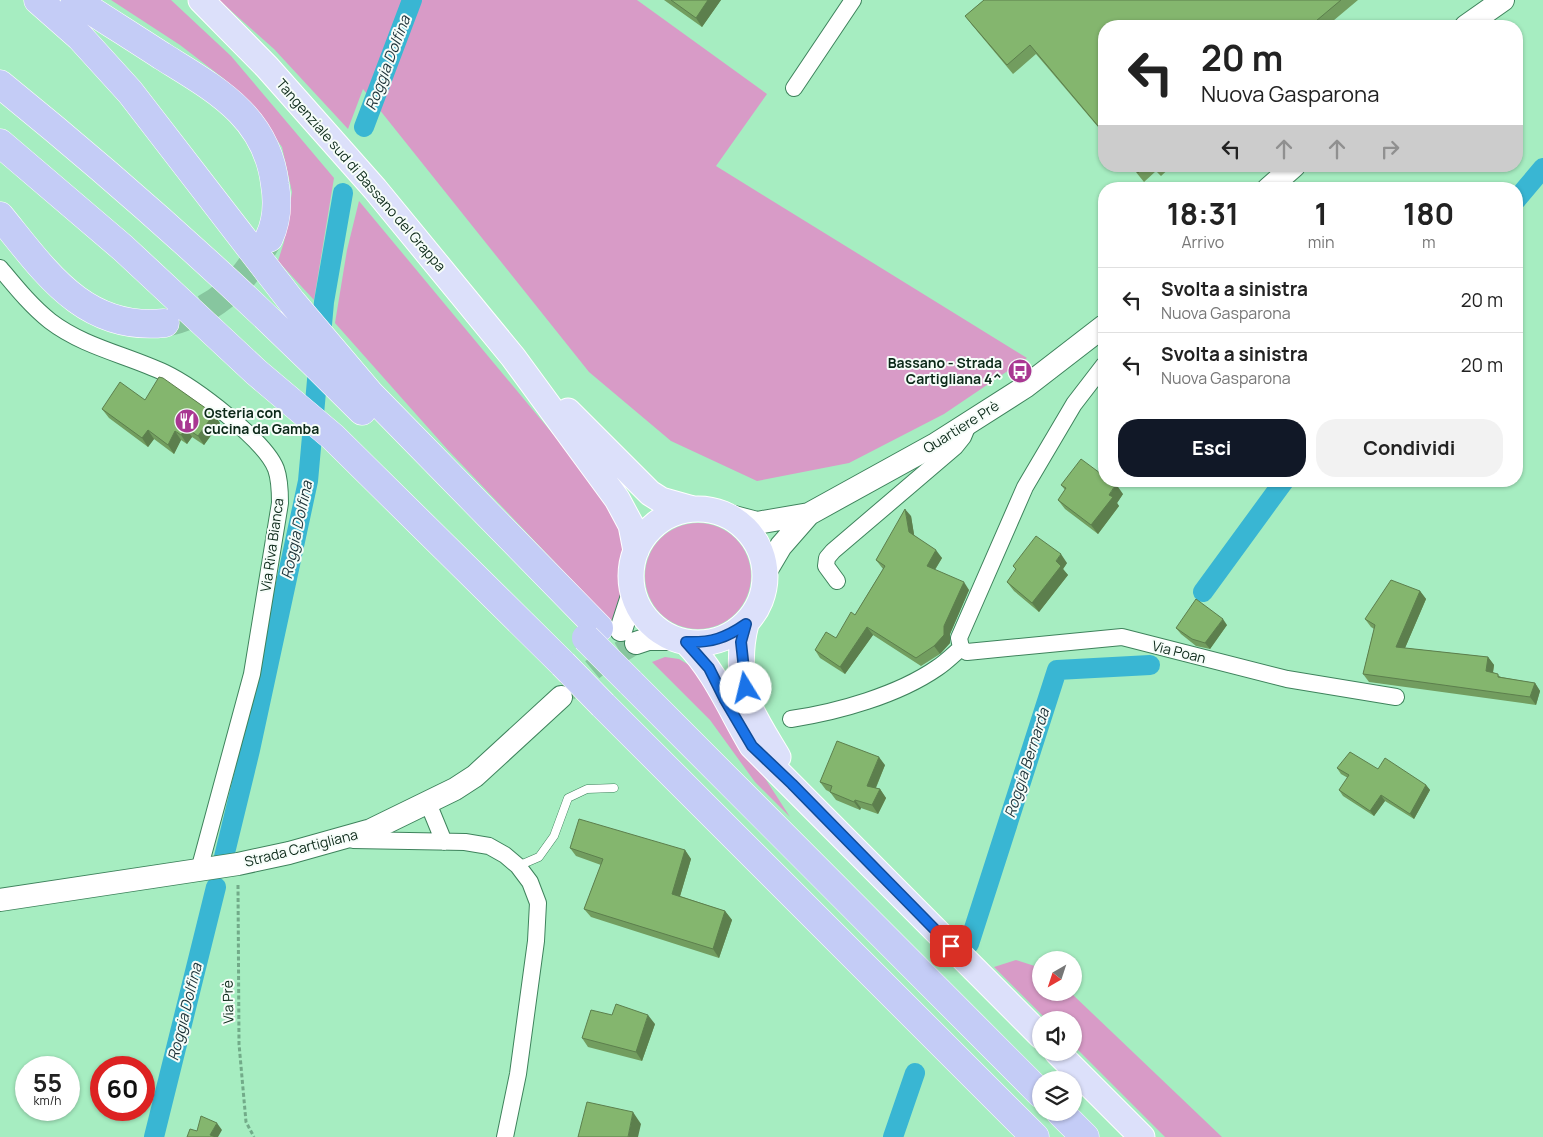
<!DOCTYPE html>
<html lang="it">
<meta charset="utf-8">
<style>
:root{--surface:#fff;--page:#f2f2f2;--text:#222;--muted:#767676;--line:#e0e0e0;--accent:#111827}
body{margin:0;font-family:Manrope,sans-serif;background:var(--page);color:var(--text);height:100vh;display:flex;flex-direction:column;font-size:19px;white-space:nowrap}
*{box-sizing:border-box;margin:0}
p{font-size:16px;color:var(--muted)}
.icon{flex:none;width:28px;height:28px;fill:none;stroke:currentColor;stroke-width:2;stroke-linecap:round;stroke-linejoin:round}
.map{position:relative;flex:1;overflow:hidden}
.panel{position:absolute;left:1098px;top:182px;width:425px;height:305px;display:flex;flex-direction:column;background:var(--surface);border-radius:20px;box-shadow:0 1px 4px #0004}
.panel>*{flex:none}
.banner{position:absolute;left:1098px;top:20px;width:425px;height:152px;border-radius:20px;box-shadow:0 1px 4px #0004;background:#fff;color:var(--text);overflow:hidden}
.needle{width:32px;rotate:219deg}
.fabs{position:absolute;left:1032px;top:951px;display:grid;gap:10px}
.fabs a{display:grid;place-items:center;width:50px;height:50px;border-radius:50%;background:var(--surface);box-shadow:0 1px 4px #0004;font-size:25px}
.speed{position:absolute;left:15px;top:1056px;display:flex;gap:10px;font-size:25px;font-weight:700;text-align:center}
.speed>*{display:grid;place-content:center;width:65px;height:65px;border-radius:50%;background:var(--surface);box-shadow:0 1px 4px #0004;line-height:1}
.speed small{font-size:12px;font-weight:400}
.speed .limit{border:8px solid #d22;background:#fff;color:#111}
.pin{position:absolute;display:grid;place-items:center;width:42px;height:42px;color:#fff;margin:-21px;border-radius:10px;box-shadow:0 2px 8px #0006}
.me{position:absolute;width:55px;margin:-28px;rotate:351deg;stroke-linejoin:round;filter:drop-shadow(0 0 4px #0008)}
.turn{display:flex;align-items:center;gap:18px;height:105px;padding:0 20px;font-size:22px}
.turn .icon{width:65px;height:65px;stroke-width:2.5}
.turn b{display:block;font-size:35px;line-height:42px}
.lanes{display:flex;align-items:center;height:48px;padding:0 20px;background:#0003;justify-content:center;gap:25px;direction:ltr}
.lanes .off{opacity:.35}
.eta{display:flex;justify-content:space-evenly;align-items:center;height:85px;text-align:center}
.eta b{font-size:30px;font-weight:700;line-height:35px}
.cta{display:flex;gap:10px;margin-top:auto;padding:10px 20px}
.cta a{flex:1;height:58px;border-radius:20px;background:var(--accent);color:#fff;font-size:20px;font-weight:700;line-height:58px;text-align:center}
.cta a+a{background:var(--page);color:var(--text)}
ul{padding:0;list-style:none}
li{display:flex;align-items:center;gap:15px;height:65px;padding:0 20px;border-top:1px solid var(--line)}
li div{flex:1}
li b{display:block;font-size:19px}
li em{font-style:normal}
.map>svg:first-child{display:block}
.green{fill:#d89bc7}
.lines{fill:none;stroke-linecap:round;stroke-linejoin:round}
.canal{stroke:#39b6d3;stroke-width:20}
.secondary-tunnel{stroke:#87c69f;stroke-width:22;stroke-dasharray:22 11;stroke-linecap:butt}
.highway-tunnel{stroke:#87c69f;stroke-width:28;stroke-dasharray:28 14;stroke-linecap:butt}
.lane-casing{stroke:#3e835c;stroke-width:9}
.street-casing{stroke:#3e835c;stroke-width:18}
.secondary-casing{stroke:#3e835c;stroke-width:24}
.primary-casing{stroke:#fff;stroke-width:27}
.highway-casing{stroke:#fff;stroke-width:29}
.path{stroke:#72ab89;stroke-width:3;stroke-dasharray:4 2.5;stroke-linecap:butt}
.lane{stroke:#fff;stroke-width:8}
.street{stroke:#fff;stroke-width:16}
.secondary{stroke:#fff;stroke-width:22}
.primary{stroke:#dce0fa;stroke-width:25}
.highway{stroke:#c4ccf6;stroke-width:28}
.highway-bridge-casing{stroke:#fff;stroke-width:29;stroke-linecap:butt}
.highway-bridge{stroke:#c4ccf6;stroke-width:28}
.wall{fill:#729d5f}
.shaded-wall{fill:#5c7f4d}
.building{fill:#84b66e;stroke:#5c7f4d}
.route-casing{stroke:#114b97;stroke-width:12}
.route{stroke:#1a73e8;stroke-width:9}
.labels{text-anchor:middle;stroke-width:4;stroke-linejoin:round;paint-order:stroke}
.street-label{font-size:14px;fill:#0b2818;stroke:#f6fdf9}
.poi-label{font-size:14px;font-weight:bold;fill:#0b2818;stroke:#f6fdf9;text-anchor:end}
.water-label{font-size:15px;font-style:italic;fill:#1d3238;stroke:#f6fdf9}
</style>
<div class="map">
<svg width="1543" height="1137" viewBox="0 0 1543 1137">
<rect width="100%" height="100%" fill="#a6edc1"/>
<path class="green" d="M111,0h60l60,56 103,122 -20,122 -36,-39 6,-19 8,-50 -10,-45 -31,-43 -28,-26 -43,-33z
M219,0h418l130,94 -51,72 311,192 -83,56 -95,49 -92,18 -86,-40 -82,-69 -226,-283 -15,40 -74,-80z
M359,201l248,298 22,44 -7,30 -2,35 -8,14 -165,-173 -112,-126 12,-73z
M645 576a53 53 0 1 1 106 0a53 53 0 1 1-106 0Z
M665,657l14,2 15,9 96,149 -35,-35 -45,-62 -58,-58z
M1016,960l25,8v24l30,1 151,144h-57l-91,-91v-26h-27l-53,-53z"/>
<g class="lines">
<path class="canal" d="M364,127l48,-127
M1516,200l27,-32
M1203,592l81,-111
M223,861l27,-111 58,-269 16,-179 19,-109
M969,944l88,-274 93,-5
M154,1137l62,-250
M893,1137l22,-64"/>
<path class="secondary-tunnel" d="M567,691l31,-26 38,-22"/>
<path class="highway-tunnel" d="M165,323c53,-12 78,-40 104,-85"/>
<defs>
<path id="lane" d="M518,866l21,-9 15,-21 14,-38 19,-9 27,-1"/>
<path id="street" d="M794,88l59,-88
M0,268c15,18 31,38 50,53 34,26 77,34 115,52 29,14 100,67 111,96 4,11 4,23 4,34l-28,171 -53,196
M1104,365l-30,39 -49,83 -66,151 2,10 6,4 155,-15 165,42 109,18
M837,581l-11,-15 1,-8 6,-7 122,-104 8,-10 5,-12
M791,719c47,-7 107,-24 146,-51 8,-5 16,-13 24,-20
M428,803l16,39
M353,840l112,2 24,4 16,9 13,11 12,16 8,21 -2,38 -18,133 -13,63"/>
<path id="secondary" d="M1466,26l37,-26
M1268,189l26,-23
M723,514l34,9 52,-9 125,-69 91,-58 79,-61
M765,573l16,-27 28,-32
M621,630l12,-37
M636,643l12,-4h25
M0,900l238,-36 51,-11 82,-23 84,-41 20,-13 86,-79"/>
<path id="primary" d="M201,0l66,67 108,122 138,168 104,142 14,26 5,26
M568,411l82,82 11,7 32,9
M631 576a67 67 0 1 1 134 0a67 67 0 1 1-134 0Z
M746,624c-6,22 -7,57 2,79 8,19 20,37 30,54
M686,642c29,29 45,69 66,104l289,290
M1057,1052l85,85"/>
<path id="highway" d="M38,0l42,37 50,55 162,210 78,92 229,234
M75,0c29,19 58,37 87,56 53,33 105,60 113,129 3,18 2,36 -6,53
M0,84c127,103 247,211 362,327
M0,143l123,105 133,124 77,65 230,227
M0,216c45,55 84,116 165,107
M630,682l411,412
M603,705l432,432
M1060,1112l25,25"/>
</defs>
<use href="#lane" class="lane-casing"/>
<use href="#street" class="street-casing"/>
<use href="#secondary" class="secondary-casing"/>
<use href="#primary" class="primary-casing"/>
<use href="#highway" class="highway-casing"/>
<path class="path" d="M238,885l1,159 7,78 8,15"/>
<use href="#lane" class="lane"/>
<use href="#street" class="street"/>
<use href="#secondary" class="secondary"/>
<use href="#primary" class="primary"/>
<use href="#highway" class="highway"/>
<defs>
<path id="highway-bridge" d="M586,638l44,44
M563,664l40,41"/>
</defs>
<use href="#highway-bridge" class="highway-bridge-casing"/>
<use href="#highway-bridge" class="highway-bridge"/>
</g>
<path class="wall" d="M664,0h57l-19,27z
M984,0h374l-31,26h-223v108l-68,-80 -23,20 -41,-49 -7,-9z
M1131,166h41l-11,10 -5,-5 -12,11z
M145,400l75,23 -16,22 -12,-8 -5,7 -6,-4 -7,14 -20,-15 -6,8 -39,-29 -7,-9z
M1061,485l62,9 -6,9 2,3 -21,28 -33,-25 -7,-9 7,-10z
M911,516l3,19 28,23 -7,12 34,20 -19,44v9l-10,11 -19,12 -48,-31 -28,39 -25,-16 -5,-8 21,-12 19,-23 28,-46 -7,-9z
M1067,563l-4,6 5,6 -29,37 -25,-21 -7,-9 9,-12 -3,-4z
M1420,591l6,8 -21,49 83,9 6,8 -1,7 8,5 34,6 5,8 -4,14 -167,-23 -6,-8 11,-45 -3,-2 -6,-8z
M1227,625l-17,24 -14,-3 -15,-12 -5,-6z
M885,765l-9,23 4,1 6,9 -8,16 -17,-6 -1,2 -24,-10 -6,-8 -4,-2 -6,-8z
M1337,768l41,1 48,16 4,5 -16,29 -29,-18 -11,15 -31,-20 -4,-6 9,-12 -7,-4z
M570,848l115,2 6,9 -11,37 45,15 7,9 -13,38 -128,-41 -7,-8 17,-44 -25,-9z
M612,1015l43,9 -13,37 -54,-14 -6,-9z"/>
<path class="shaded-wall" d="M708,0h13l-19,27 -6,-9z
M214,414l6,9 -16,22 -6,-9z
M186,428l6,9 -5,7 -6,-9z
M148,430l6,9 -6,8 -6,-9z
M175,431l6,9 -7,14 -6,-9z
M1116,484l7,10 -6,9 2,3 -21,28 -7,-9z
M905,509l6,7 4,24 -6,-8z
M936,550l6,8 -10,16 -5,-8z
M1061,554l6,9 -4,6 5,6 -29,37 -7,-9 24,-42z
M964,582l5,8 -19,44v9l-10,11 -6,-8 10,-20z
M1420,591l6,8 -24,56 -6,-8z
M1223,619l4,6 -17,24 -5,-6z
M867,627l6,8 -28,39 -5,-7z
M1488,657l6,8 -2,14 -6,-8z
M1535,683l5,8 -4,14 -6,-8z
M879,757l6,8 -12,29 -6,-8z
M1426,785l4,5 -16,29 -4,-5z
M880,789l6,9 -8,16 -6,-9z
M1381,795l4,6 -11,15 -4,-5z
M855,800l6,8 -1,2 -6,-8z
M685,850l6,9 -13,44 -6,-9z
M725,911l7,9 -13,38 -6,-9z
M648,1015l7,9 -13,37 -6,-9z
M633,1112l8,12 -3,13h-10z
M217,1123l5,7 -4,7h-6l-2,-2z"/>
<path class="building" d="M671,0h37l-12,18z
M984,0h357l-31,26h-27l-4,-5 -6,5h-169v107l-74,-88 -23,20 -42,-49z
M1132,166h13l-7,7z
M159,377l4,1 51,36 -16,22 -12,-8 -5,7 -6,-4 -7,14 -20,-15 -6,8 -40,-29 18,-27 25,18z
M1081,459l23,17v5h8l4,3 -7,11 4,2 -22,28 -33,-25 8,-12 -5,-3z
M905,509l4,23 27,18 -9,16 37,16 -20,44v9l-10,11 -18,12 -49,-31 -27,40 -25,-17 11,-18 10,6 15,-26 4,3 30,-49 -9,-6z
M1036,536l25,18 -5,7 5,5 -29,37 -25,-21 9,-13 -3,-3z
M1391,580l29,11 -24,56 92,10 -2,14 12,3v3l37,6 -5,14 -167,-23 12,-49 -10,-6z
M1196,599l27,20 -18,24 -13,-4 -16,-11z
M837,741l42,16 -12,29 13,3 -8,16 -17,-5 -1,2 -24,-10 2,-6 -12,-4z
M1350,752l28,17 7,-11 41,27 -16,29 -29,-19 -11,16 -31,-21 10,-15 -12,-7z
M579,819l106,31 -13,44 53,17 -12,38 -129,-40 19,-50 -33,-11z
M616,1004l32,11 -12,37 -54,-14 9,-28 21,5z
M587,1102l46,10 -5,25h-50z
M201,1116l16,7 -7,12 6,2h-29l3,-8 7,2z"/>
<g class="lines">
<defs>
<path id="route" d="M746,688l-5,-46 5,-18c-20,14 -35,19 -60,18l23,26 16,32 27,46 40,38 159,162"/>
</defs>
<use href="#route" class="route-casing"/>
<use href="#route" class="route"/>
</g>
<defs>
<symbol id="bus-disc" viewBox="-11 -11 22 22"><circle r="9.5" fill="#a93792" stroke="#f6fdf9"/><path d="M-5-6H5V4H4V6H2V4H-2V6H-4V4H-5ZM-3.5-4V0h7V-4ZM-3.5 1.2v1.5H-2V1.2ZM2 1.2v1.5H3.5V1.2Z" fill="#fff"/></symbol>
<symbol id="restaurant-disc" viewBox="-11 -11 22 22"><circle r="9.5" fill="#a93792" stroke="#f6fdf9"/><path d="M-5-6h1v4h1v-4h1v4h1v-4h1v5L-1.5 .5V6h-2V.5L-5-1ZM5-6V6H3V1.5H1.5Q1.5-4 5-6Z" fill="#fff"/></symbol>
</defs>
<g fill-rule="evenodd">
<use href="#bus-disc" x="1006" y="357" width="28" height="28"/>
<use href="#restaurant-disc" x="173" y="407" width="28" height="28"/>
</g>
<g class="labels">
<g class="street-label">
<text transform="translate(361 175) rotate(49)" y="5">Tangenziale sud di Bassano del Grappa</text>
<text transform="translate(961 427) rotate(-32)" y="5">Quartiere Prè</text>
<text transform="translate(272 545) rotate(-82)" y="5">Via Riva Bianca</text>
<text transform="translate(1179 652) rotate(14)" y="5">Via Poan</text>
<text transform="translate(301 848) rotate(-14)" y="5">Strada Cartigliana</text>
<text transform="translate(228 1002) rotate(-91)" y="5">Via Prè</text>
</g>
<g class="poi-label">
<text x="1002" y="368">Bassano - Strada<tspan x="1002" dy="16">Cartigliana 4^</tspan></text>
<text x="204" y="418" text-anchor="start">Osteria con<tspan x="204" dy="16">cucina da Gamba</tspan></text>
</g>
<g class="water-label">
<text transform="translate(388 63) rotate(-69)" y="5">Roggia Dolfina</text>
<text transform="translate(297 530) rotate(-78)" y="5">Roggia Dolfina</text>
<text transform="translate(1027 763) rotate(-72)" y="5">Roggia Bernarda</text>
<text transform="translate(185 1012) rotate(-76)" y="5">Roggia Dolfina</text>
</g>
</g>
</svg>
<div class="fabs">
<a><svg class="needle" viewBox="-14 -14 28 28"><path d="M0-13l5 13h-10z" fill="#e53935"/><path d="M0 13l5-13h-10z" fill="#767676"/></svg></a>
<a><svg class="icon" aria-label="sound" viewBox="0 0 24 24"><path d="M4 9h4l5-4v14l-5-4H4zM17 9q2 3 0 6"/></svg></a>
<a><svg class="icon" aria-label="layers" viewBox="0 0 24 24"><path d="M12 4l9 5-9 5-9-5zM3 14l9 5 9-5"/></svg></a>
</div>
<div class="speed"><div>55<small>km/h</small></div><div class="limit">60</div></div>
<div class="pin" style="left:951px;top:946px;background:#d93025"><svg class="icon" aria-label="arrive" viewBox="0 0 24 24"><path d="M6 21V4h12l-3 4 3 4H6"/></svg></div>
<svg class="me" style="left:746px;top:688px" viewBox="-20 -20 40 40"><circle r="19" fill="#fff"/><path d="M0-13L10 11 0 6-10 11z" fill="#1a73e8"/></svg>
<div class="banner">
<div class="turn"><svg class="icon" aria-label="left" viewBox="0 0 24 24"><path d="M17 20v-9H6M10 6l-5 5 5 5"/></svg><div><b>20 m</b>Nuova Gasparona</div></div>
<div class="lanes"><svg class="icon" aria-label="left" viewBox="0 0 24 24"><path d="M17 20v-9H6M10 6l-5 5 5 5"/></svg><svg class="icon off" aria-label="ahead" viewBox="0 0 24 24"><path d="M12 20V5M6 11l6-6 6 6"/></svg><svg class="icon off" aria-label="ahead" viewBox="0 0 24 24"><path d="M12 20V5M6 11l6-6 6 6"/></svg><svg class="icon off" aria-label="right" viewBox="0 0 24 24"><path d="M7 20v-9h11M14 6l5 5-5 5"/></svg></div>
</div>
<section class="panel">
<div class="eta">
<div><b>18:31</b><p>Arrivo</p></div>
<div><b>1</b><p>min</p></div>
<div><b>180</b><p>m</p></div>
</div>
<ul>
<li><svg class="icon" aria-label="left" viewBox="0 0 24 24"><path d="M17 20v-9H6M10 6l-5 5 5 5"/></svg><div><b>Svolta a sinistra</b><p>Nuova Gasparona</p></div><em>20 m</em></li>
<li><svg class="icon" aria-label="left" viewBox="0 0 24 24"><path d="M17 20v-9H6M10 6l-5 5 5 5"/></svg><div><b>Svolta a sinistra</b><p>Nuova Gasparona</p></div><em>20 m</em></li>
</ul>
<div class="cta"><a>Esci</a><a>Condividi</a></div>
</section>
</div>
